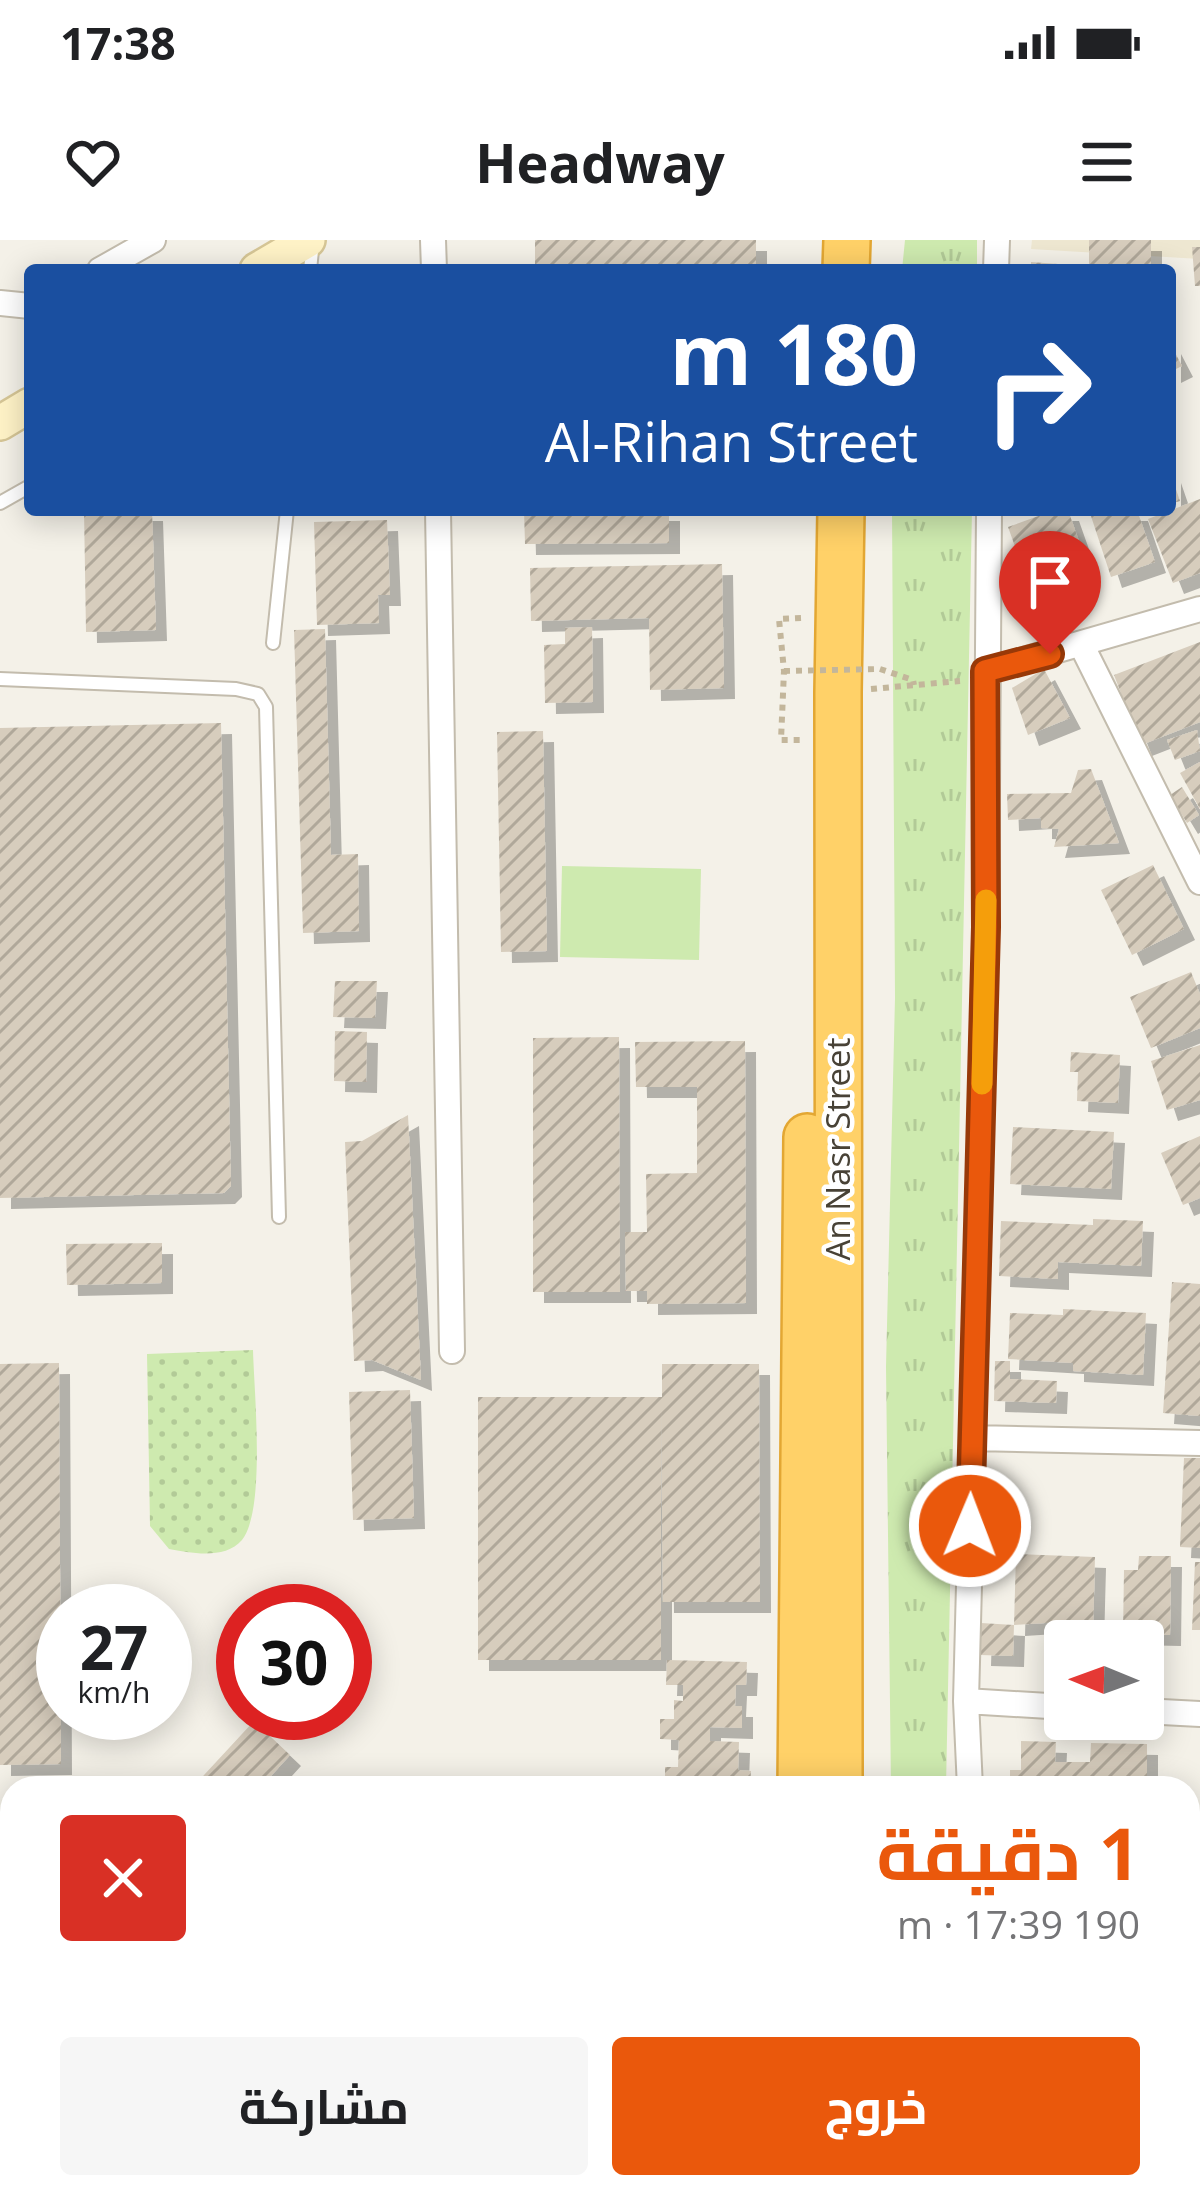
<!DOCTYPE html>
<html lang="ar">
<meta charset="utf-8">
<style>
:root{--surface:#fff;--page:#f6f6f6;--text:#202124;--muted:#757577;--accent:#ea580c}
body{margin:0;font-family:"Open Sans",Cairo,sans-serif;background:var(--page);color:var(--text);direction:rtl;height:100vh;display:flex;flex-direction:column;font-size:45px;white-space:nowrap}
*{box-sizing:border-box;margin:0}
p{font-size:39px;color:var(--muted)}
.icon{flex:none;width:66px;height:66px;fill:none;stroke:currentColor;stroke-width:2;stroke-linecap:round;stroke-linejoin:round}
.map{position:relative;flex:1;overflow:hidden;direction:ltr}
.side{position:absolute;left:0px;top:1536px;width:1200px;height:423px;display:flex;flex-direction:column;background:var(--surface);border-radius:36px 36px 0 0;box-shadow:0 6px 30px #0003;direction:rtl}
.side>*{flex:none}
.top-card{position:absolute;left:24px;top:24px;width:1152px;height:252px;border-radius:12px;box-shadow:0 6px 30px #0003;direction:rtl;background:#1a4fa0;color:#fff;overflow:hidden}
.needle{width:78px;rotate:271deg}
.buttons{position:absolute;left:1044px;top:1380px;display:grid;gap:24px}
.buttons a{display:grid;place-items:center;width:120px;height:120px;border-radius:12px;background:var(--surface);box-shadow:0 6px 30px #0003;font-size:60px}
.speed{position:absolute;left:36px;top:1344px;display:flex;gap:24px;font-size:60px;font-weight:700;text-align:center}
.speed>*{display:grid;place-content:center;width:156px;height:156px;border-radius:50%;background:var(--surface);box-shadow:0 6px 30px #0003;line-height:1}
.speed small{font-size:30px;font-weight:400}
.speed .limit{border:18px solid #d22;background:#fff;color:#111}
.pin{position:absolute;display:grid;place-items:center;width:102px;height:102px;color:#fff;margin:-123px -51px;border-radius:50% 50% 50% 0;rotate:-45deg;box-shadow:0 0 12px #0007}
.pin .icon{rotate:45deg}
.me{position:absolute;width:132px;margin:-66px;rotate:1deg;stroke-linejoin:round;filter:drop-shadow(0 0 9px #0008)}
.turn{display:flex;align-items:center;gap:42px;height:252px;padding:0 60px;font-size:54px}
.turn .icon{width:156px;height:156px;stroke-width:2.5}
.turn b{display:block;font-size:84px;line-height:102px}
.round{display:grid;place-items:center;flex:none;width:126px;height:126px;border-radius:12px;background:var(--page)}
.headline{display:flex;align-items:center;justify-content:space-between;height:204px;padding:0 60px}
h1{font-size:72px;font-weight:700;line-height:90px;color:var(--accent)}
.cta{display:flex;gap:24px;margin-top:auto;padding:24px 60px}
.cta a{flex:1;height:138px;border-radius:12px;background:var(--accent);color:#fff;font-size:48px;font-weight:700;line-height:138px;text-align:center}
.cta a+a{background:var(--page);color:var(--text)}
.status{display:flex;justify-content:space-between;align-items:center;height:84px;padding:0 60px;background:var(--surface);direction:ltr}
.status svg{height:33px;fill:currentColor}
header{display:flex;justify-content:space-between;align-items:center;height:156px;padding:0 60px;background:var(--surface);font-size:54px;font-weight:700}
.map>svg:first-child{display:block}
.education{fill:#eee7d1}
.grass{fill:url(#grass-tufts)}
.garden{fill:url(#garden-dots)}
.pitch{fill:#ceeaaf}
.building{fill:url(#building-hatch);filter:url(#shadow)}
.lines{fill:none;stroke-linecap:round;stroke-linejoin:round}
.lane-casing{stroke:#c3bcad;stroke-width:16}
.street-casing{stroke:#c3bcad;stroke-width:28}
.secondary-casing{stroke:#d6c696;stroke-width:38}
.highway-casing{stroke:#e3a733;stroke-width:50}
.path{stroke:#c3b69b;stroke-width:6;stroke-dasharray:6 6;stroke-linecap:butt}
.lane{stroke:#fff;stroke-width:12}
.street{stroke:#fff;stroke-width:24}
.secondary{stroke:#fff3c7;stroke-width:33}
.highway{stroke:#ffd168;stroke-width:45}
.path-bridge{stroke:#c3b69b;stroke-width:6;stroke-dasharray:6 6;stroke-linecap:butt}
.route-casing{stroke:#983908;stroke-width:30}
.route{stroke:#ea580c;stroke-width:21}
.slow{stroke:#f59e0b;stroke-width:21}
.labels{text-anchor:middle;stroke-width:9;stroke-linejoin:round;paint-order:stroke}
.street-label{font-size:33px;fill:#484236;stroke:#fff}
</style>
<div class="status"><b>17:38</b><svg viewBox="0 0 49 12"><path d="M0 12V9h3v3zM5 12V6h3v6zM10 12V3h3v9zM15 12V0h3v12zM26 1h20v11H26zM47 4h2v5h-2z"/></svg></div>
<header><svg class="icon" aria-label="menu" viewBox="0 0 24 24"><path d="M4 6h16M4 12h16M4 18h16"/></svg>Headway<svg class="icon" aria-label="heart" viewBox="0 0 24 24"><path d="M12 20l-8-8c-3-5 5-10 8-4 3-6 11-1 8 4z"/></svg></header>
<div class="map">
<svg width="1200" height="1958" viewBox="0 0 1200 1958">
<defs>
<pattern id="grass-tufts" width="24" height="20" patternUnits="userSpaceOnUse" patternTransform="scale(3)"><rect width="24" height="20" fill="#ceeaaf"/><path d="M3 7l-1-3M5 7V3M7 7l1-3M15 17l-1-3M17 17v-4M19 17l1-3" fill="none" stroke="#b2ca97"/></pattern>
<pattern id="garden-dots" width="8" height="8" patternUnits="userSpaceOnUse" patternTransform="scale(3)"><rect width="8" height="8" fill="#ceeaaf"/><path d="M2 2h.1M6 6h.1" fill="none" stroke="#b2ca97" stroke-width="1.8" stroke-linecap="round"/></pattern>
<pattern id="building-hatch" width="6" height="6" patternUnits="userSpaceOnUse" patternTransform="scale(3)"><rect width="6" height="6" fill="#d7cdbd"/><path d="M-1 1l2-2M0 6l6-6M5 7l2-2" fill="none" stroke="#b0a89a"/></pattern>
<filter id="shadow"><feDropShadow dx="11" dy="11" stdDeviation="0" flood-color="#0004"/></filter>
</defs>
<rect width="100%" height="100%" fill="#f4f1e8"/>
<path class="education" d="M1032,0h168v19l-169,-10z"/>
<path class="grass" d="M905,0h72v30h-75z
M892,270h80l-26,1278h-55l-5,-421 9,-369z
M892,1947h91l2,11h-93z"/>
<path class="garden" d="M253,1110c1,41 13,160 -11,190 -17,20 -51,13 -73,9l-19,-23 -3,-172z"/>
<path class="pitch" d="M562,626l139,3 -2,91 -139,-3z"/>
<path class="building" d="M535,0h221v30h-221z
M1089,0h62v25h12v5h-74z
M1192,7h8v39h-5z
M1031,22l54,4 -1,4h-53z
M1170,103l12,23 -12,6z
M1170,232l10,29 -10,3z
M1200,259v74l-27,10 -25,-64z
M84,270h68l4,120 -70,2z
M524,270h145v33l-144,1z
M1055,270h13l12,34 -58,22 -14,-39z
M1089,270h48l18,52 -44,15z
M387,280l3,75h-12l1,28 -62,2 -3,-103z
M722,324l2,124 -74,2 -1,-72 -118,3 -1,-53z
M592,387l1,75 -48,1 -1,-58 21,-1v-16z
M325,389l6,226 27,-1 1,77 -56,2 -9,-303z
M1200,402v80l-59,23 -27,-70z
M1044,429l26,49 -42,17 -16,-47z
M221,483l10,463 -7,7 -224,5v-470z
M1197,490l3,21 -25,9 -8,-20z
M543,491l4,220 -46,1 -4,-220z
M1200,522v47l-20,-36z
M1091,529l28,74 -65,4 5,-18 -18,-1v-10l-33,2 -1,-26 64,-1 7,-23z
M1182,547l17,28 -12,8 -17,-28z
M1153,625l31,64 -52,26 -31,-65z
M1191,732l9,22v34l-49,20 -21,-51z
M335,741h42l-2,37 -42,-1z
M335,791l32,1 -1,50 -32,-1z
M619,797l1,255h-87v-254z
M745,801l1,262 -99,1v-13h-21l-1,-59h22l-1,-58 51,-1v-86h-61l-1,-45z
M1200,805v55l-33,10 -16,-49z
M1071,812l49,3 -2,48 -41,-2 1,-29h-8z
M408,875l13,265 -49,-20 -18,1 -9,-219 17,-1z
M1013,887l101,5 -3,57 -101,-5z
M1200,896v62l-17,7 -22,-52z
M1093,979l50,2 -2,45 -83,-4v17l-59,-3 2,-55 92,4z
M162,1003v40l-95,2 -1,-41z
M1172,1042l28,2v132l-37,-3z
M1063,1069l83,4 -3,62 -70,-4v-8l-65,-4 2,-46 53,2z
M995,1121h15v18l47,2 -1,22 -62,-2z
M59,1123l2,401 -61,1v-401z
M662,1124h97l1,238h-97l-2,-195v253h-183v-263h184z
M410,1150l4,128 -61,2 -4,-128z
M1184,1218h16v90l-20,-1z
M1016,1314l79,3 -2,76 -33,-1v-10l-46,3z
M1139,1316h32l-1,79 -47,-1 1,-64h14z
M1195,1322h5v68h-8z
M981,1383l33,2 -1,31 -33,-1z
M667,1420l80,2 -1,23h-10l-1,21h7v22l-32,-1v14l29,1 -1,28 13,1 -1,17h-85v-21h13l1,-27 -19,-1v-20h14v-19l9,1v-16h-17z
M254,1481l36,34 -30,33h-68z
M1021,1501l35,1 -1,20h35l1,-19 56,1v38h-8v6h-129v-18h11z
M1200,1697v48l-12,2v-49z
M1200,1767v52l-12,2v-52z
M1200,1842v55l-12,1v-55z
M1200,1930v28h-22l-2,-11h12v-15z
M323,1947h383v11h-389l-4,-5z
M1050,1947h27l1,5 -27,2z
M1085,1947h33l1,11h-34z
M1126,1947h27l1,11h-26z"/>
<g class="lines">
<defs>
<path id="lane" d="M310,30l3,-29
M0,263l30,-17
M273,403l14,-133
M0,439l236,10 22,5 8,13 13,510"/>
<path id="street" d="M433,0l1,30
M100,30l53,-30
M996,30l1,-30
M0,63l30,3
M438,270l14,841
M1082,406l118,236
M985,431l215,-62
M973,1198l227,5
M966,1461l99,6
M1143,1471l57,3
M970,1548l-4,-87 20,-774 3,-417
M0,1753h1
M1010,1947l1,11"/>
<path id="secondary" d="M257,30l51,-30
M0,183l30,-18"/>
<path id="highway" d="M846,30l1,-30
M801,1548l6,-651
M839,1548l-1,-1096 3,-182
M811,1947v11
M853,1947l1,11"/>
</defs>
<use href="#lane" class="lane-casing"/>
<use href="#street" class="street-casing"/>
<use href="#secondary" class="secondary-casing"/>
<use href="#highway" class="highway-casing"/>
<path class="path" d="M801,378l-22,1 5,52 -3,69h23
M880,429l33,11 1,5
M871,449l89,-8
M90,1947l3,11
M28,1958l54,-11"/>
<use href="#lane" class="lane"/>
<use href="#street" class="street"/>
<use href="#secondary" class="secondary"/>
<use href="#highway" class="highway"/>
<path class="path-bridge" d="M784,431l96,-2"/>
</g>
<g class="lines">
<defs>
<path id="route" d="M970,1286l16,-599 -1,-256 65,-17"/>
</defs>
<use href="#route" class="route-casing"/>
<use href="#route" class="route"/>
<path class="slow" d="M982,844l4,-184"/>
</g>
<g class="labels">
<g class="street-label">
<text transform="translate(838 909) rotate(-90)" y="12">An Nasr Street</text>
</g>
</g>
</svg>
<div class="buttons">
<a><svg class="needle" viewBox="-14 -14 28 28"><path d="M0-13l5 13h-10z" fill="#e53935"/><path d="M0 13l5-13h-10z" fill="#757577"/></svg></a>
</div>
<div class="speed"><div>27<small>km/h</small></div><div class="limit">30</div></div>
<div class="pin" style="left:1050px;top:414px;background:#d93025"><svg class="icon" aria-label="arrive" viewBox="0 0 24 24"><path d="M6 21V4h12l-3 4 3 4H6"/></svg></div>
<svg class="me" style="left:970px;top:1286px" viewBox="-20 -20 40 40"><circle r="17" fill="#ea580c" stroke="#fff" stroke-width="3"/><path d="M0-11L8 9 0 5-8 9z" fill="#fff"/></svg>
<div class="top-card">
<div class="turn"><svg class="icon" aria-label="right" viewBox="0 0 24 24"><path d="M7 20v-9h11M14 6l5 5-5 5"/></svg><div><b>180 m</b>Al-Rihan Street</div></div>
</div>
<section class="side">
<div class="headline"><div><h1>1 دقيقة</h1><p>190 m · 17:39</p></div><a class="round" style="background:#d93025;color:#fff"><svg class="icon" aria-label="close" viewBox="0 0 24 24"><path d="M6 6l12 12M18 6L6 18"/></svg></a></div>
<div class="cta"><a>خروج</a><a>مشاركة</a></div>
</section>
</div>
